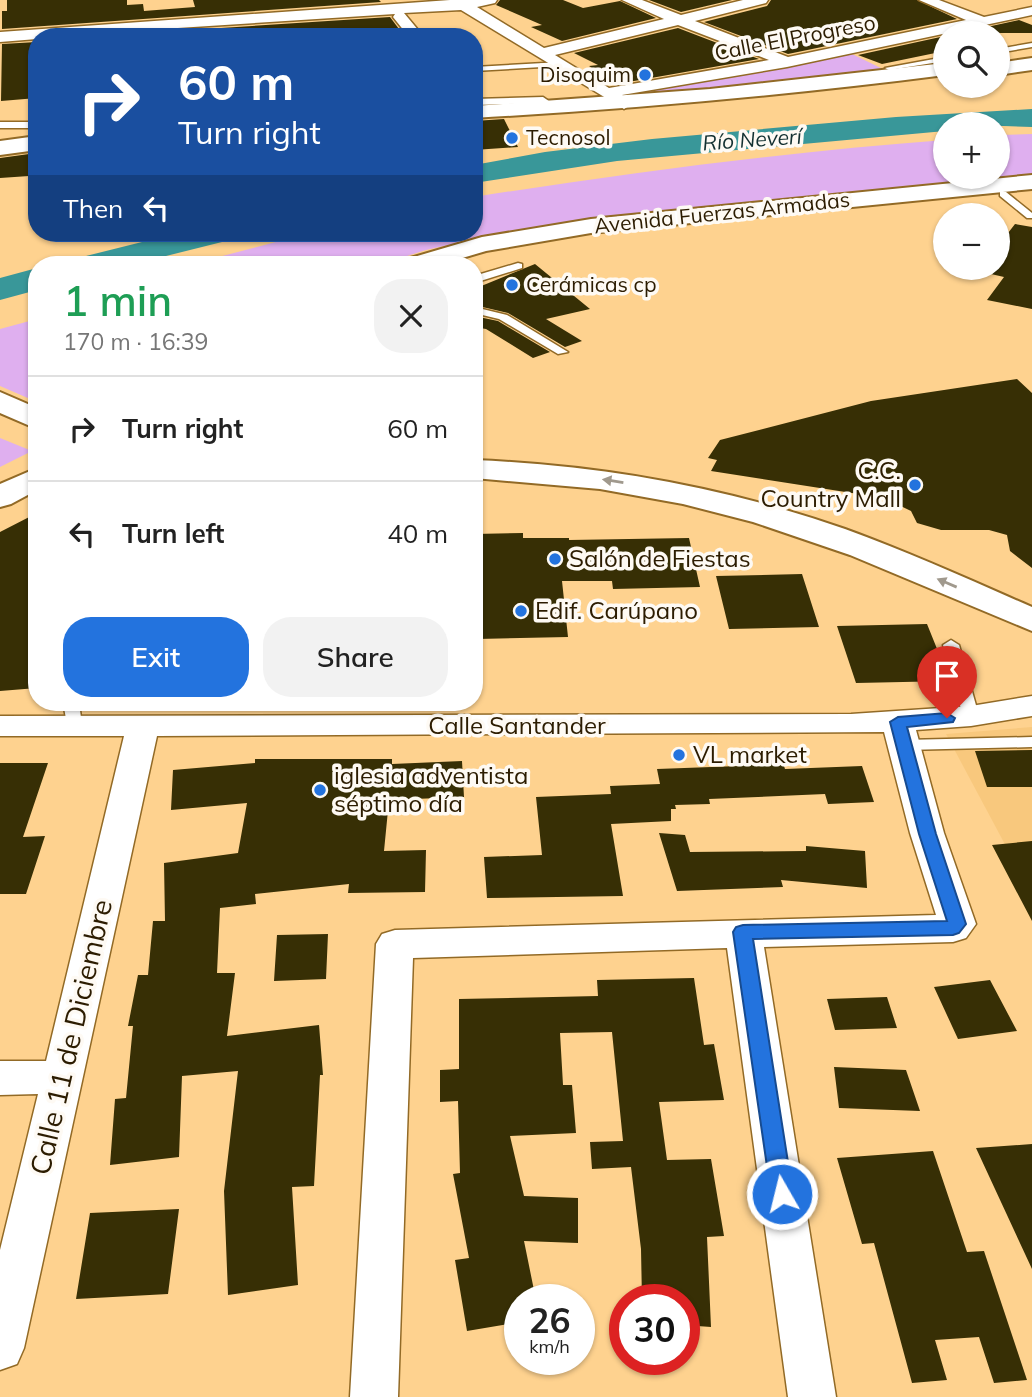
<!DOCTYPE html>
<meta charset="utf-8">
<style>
:root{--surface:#fff;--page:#f2f2f2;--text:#222;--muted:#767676;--line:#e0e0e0;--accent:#2373de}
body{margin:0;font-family:Mulish,sans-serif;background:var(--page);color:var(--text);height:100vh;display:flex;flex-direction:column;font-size:26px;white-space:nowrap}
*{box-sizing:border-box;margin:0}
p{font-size:23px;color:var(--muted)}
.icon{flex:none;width:38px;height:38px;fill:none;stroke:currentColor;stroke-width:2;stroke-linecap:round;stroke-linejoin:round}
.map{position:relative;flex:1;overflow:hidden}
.drawer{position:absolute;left:28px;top:256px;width:455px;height:455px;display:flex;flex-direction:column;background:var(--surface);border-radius:28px;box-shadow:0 2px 5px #0004}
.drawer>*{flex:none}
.top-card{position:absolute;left:28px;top:28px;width:455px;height:214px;border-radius:28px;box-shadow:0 2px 5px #0004;background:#1a4fa0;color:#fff;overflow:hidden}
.fabs{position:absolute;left:933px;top:21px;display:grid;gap:14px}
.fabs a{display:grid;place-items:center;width:77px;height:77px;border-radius:50%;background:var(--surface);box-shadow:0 2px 5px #0004;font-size:35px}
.speed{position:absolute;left:504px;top:1284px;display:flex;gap:14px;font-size:35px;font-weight:700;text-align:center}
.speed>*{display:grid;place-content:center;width:91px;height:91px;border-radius:50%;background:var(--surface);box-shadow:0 2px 5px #0004;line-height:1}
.speed small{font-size:18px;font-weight:400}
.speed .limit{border:10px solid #d22;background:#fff;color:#111}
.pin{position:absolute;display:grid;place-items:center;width:60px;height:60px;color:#fff;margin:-72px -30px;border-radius:50% 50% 50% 0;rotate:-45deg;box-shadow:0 0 7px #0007}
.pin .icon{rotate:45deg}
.me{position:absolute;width:77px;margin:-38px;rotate:352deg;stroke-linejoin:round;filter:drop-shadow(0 0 5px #0008)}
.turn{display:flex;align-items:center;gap:24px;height:147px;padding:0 35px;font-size:32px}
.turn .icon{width:91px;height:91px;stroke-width:2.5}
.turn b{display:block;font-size:49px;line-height:60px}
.then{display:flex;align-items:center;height:66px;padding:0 35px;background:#0003;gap:14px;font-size:26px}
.round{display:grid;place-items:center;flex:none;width:74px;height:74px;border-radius:28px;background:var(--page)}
.headline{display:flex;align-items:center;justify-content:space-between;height:119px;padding:0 35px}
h1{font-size:42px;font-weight:600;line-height:52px;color:#1e9e55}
.cta{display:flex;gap:14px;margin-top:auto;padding:14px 35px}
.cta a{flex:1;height:80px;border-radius:28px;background:var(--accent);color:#fff;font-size:28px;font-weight:600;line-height:80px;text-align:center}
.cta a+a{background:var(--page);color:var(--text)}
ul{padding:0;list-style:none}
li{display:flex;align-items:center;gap:21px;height:105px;padding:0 35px;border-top:2px solid var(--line)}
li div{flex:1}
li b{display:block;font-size:26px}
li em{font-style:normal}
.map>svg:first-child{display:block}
.built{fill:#f8c87d}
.green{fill:#dfafef}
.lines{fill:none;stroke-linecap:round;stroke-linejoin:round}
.river{fill:#399799;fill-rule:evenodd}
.building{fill:#372f05}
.service-casing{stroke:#926a26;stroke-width:3}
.minor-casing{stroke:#926a26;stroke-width:3}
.tertiary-casing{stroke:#926a26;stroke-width:4}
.secondary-casing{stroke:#926a26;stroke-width:4}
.service{fill:#fff;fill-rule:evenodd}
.minor{fill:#fff;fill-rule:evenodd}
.tertiary{fill:#fff;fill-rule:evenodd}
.secondary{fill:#fff;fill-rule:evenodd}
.oneway{fill:#a0998d}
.route{fill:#2373de;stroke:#174b90;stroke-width:2}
.poi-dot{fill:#2373de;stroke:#fefaf4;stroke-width:2.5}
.labels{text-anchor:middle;stroke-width:7;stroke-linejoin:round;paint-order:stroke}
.far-street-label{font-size:21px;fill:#2c1c01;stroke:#fefaf4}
.far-poi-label{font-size:21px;fill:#2c1c01;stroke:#fefaf4;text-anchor:start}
.far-water-label{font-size:21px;font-style:italic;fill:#133031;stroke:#fefaf4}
.poi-label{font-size:24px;fill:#2c1c01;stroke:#fefaf4;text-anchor:start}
.street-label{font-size:24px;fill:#2c1c01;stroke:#fefaf4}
.near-street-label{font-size:28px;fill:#2c1c01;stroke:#fefaf4}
</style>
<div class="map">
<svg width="1032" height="1397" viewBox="0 0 1032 1397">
<rect width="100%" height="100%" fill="#fed28f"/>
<path class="built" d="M1032,727v168l-86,-161z"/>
<path class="green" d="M848,52l43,21 -255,27 -11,-6z
M1032,134v41l-437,44 -93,14 -76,17 -44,14h-190l118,-31h164v-36c157,-25 313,-45 471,-57v37h53v-42z
M37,319v83l-37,-16v-57z
M0,438l32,13 -32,16z"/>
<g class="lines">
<path class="river" d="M1032,109v18l-87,-3v7l-328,30 -143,22v-18l71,-13 107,-13 244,-22z
M178,233h57l-5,7 -96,24h-57l5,-7z
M37,268v22l-37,10v-22z"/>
</g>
<path class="building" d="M7,0h120v5l16,-1 1,7 51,-4 -2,-7h186l2,2 -379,27v-18h5z
M500,0h63l20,8 37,-7 36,17 -94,23 -31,-14 11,-2 -46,-20z
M649,0h83l-51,12z
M771,0h146l40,19 -169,35 -84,-32 63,-16z
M390,17l15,20h-25l-7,-8 -64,7 -5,-7 -116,8h-106z
M1019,20l13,5v8h-73z
M678,28l81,31 -142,25 -28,-18 9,-1 -24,-12z
M945,36v15l-63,13 -24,-9z
M37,42v56l-36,3 1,-57z
M504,119l14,28 -44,3v-29z
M29,154v22l-29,2v-20z
M1015,224l17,3v82l-45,-9 17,-23 -26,-6 3,-3h17v-22z
M535,264l55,45 -44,10 36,22 -17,6 -57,-34 -34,-8v-16z
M474,316l24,5 52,31 -17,6 -47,-29 -12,-2z
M1017,379l15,14v175l-22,-17 -3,-16 -18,-5h-48l-24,-7 -6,-12 -27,-13 -173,-27 6,-11 -9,-2 12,-18 151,-39z
M37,513v175l-37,3v-159z
M523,533v5h46v2l120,-2 11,49 -87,2 -1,-8h-50l6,56 -91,2 -3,-105z
M802,574l17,53 -90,2 -13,-53z
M927,624l23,57 -94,2 -19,-57z
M1032,750v37h-45l-12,-36z
M255,759h137v5l70,-3 2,36 -75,3 -5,51 42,-1 -1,42 -77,1 1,-9 -94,10 1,10 -36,4 -3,65h18l-8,63 92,-11 4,50h-3l-6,111 -22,1 6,98 -70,10 -4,-104 14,-120 -56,5 -3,81 -69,8 5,-66 11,-1 7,-72h-5l10,-51h10l5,-54h12l-1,-58 74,-10 9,-50 -76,7 2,-40 82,-7z
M782,760l3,9 77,-3 12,36 -46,2 -3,-10 -116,5 1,5 -35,1 1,4h-5v12l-60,3 12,72 -136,2 -3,-41 58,-2 -6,-58 75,-3 -1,-8 50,-2 -3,-15 82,-3 -1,-5z
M0,763h48l-25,74 22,-1 -19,58h-26z
M659,833l26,2 5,17 116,-1v-5l59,5 2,37 -86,-8 2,7 -106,4z
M1032,841v80l-40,-76z
M328,934l-2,45 -52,2 3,-46z
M694,978l10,67 10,-1 10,56 -65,2 8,58 44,-1 13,77 -17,1 4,90 -27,-2v-25h-42l-1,-51 -10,-82 -39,2 -2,-27 33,-1 -11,-109 -52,1 3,52h9l4,48 -66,3 14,60 54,2v45l-54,-2 12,59h-16v22l-53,9 -12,-71 14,-2 -16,-84 7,-1 -2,-72 -18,1v-32l19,-1v-70l139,-3 -1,-16z
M990,980l27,51 -59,8 -24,-52z
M887,997l10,31 -62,2 -8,-31z
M834,1067l72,3 14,41 -81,-3z
M1032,1144v125l-56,-121z
M933,1151l34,101 17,-1 43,129 -33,3 -15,-46 -44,3 12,40 -35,3 -38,-140 -12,1 -25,-86z
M179,1209l-11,85 -92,5 14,-86z"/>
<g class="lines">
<defs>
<path id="service" d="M1032,43v4l-34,6v-4z
M945,57v4l-56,9 -4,-2z
M562,62l-3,4 -85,5v-4z
M543,97l13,9v4h-6l-9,-7 -67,2v-6z
M0,122h37v6h-37z
M1000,192h6l26,21v5h-5l-27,-22z
M518,263l4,1v4l-48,15v-7z
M474,307l33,8 61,37 -10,2 -59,-35 -25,-6z
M951,640l8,5 20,71 -2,4 -6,1 -8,-5 -20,-71z
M63,702h16l3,24 -2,4h-12z
M1032,737v10l-127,3 -8,-5 8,-5z"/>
<path id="minor" d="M450,0h47l-2,3 -18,4 67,41 120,-29 -42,-19h20l39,15 62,-15h25l-2,3 -71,18 93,36 178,-37 -47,-20h20l45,17 48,-10v8l-245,52 -165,28 10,9 -8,5 -163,-99 -57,3 20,24h-15l-16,-20 2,-3 -358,23v2l-37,3v-10zM678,25l91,35 -160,28 -54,-33z
M1032,696v20l-61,10 -55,4 28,103 32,91 -10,14 -13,4 -189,5 72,450h-48l-61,-449 -314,10 -15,439h-48l26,-453 6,-10 13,-4 541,-15 -26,-82 -26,-101 -727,4 -133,612 -7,16 -17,6v-120l38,-156 -38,1v-34h46l78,-325h-124v-20l851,-2 120,-8z"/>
<path id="tertiary" d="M1032,175v14l-441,44 -105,18 -44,13h-39l4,-5 75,-22 109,-18z
M0,392l37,16v21l-37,-16z
M474,460c127,5 251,27 371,69 64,23 125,51 187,78v24l-182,-76 -97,-33 -70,-18 -83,-15 -126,-11z
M37,468v22l-26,14 -11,3v-23z"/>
<path id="secondary" d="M1032,58v12l-34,5v-12z
M945,63v12c-156,20 -313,34 -471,43v-12l236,-17z
M37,136v14l-37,5v-14z"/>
</defs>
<use href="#service" class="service-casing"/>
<use href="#minor" class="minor-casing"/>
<use href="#tertiary" class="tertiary-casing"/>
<use href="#secondary" class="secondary-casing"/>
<use href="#service" class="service"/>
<use href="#minor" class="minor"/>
<use href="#tertiary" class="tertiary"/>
<use href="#secondary" class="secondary"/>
</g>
<defs><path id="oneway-solid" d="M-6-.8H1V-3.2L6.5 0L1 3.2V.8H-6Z" transform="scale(1.75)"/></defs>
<g class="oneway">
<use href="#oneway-solid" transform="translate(613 481) rotate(-171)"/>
<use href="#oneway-solid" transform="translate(947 583) rotate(-157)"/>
</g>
<path class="route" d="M947,713l8,5 -2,4 -46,5 29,107 30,90 -7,9 -6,2 -200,4 40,255 -3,7 -8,3 -8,-3 -3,-7 -38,-262 3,-5 7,-2 204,-4 -28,-87 -29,-112 8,-5z"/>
<g class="poi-dot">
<circle cx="645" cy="75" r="7"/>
<circle cx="512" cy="138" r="7"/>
<circle cx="512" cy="285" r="7"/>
<circle cx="915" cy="485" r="7"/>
<circle cx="555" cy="559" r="7"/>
<circle cx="521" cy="611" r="7"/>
<circle cx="679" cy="755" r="7"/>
<circle cx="320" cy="790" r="7"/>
</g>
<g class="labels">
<g class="far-street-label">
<text transform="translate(795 38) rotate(-11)" y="7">Calle El Progreso</text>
<text transform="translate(722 213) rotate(-6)" y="7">Avenida Fuerzas Armadas</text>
</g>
<g class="far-poi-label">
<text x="631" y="82" text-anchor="end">Disoquim</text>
<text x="526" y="145">Tecnosol</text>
<text x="526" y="292">Cerámicas cp</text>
</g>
<g class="far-water-label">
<text transform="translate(752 140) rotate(-4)" y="7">Río Neverí</text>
</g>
<g class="poi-label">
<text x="901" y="479" text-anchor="end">C.C.<tspan x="901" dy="28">Country Mall</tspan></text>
<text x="569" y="567">Salón de Fiestas</text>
<text x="535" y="619">Edif. Carúpano</text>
<text x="693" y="763">VL market</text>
<text x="334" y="784">iglesia adventista<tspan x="334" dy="28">séptimo día</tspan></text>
</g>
<g class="street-label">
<text x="517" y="734">Calle Santander</text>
</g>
<g class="near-street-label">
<text transform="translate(71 1037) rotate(-77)" y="10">Calle 11 de Diciembre</text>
</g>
</g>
</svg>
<div class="fabs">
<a><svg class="icon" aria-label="search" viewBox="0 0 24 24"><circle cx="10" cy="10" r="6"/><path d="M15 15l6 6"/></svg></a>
<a>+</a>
<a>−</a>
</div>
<div class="speed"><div>26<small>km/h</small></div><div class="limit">30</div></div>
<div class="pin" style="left:947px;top:718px;background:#d93025"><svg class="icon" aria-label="arrive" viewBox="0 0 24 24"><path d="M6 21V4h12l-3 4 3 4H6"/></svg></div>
<svg class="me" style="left:782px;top:1194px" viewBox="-20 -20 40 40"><circle r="17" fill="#2373de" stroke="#fff" stroke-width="3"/><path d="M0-11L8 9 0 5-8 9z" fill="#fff"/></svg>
<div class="top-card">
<div class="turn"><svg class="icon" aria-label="right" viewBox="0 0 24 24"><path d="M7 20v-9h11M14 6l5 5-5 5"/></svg><div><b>60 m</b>Turn right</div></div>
<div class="then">Then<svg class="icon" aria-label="left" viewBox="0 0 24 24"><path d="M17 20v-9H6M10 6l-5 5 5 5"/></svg></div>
</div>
<section class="drawer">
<div class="headline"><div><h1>1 min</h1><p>170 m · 16:39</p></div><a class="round"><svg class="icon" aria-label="close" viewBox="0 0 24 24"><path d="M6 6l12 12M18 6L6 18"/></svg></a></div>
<ul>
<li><svg class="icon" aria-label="right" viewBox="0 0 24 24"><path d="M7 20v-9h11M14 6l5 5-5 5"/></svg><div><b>Turn right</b></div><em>60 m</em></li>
<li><svg class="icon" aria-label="left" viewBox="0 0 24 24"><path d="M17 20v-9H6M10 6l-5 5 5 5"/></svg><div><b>Turn left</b></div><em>40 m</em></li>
</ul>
<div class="cta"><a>Exit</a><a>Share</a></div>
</section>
</div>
